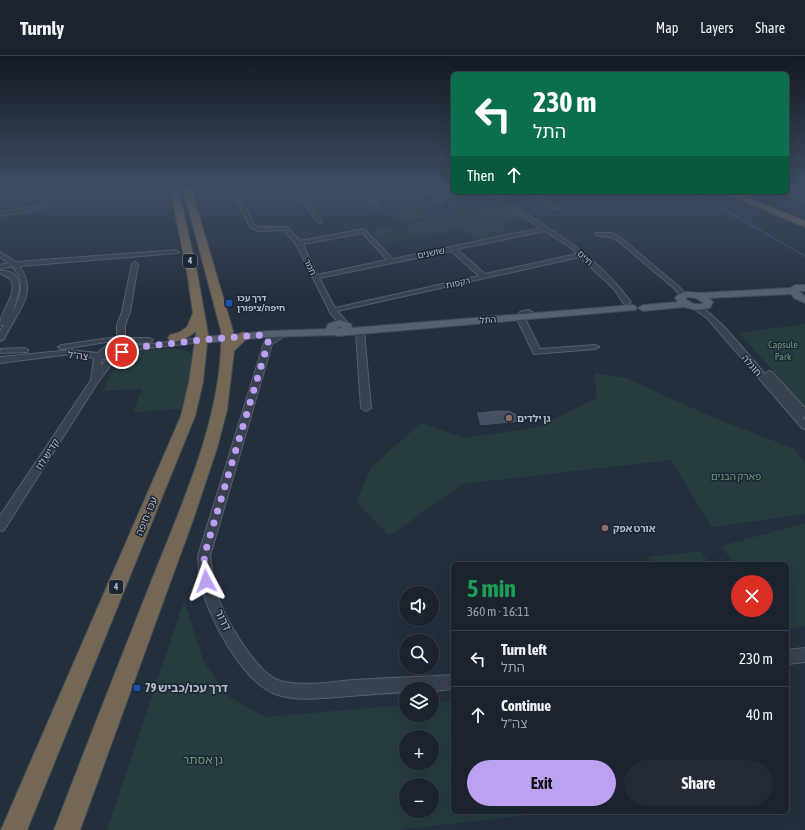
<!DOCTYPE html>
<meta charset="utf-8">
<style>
:root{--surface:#1b232e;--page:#242b36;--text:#f1f3f6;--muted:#a0a4aa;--line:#39404a;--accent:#bca0f2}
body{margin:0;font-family:"Asap Condensed","Noto Sans Hebrew",sans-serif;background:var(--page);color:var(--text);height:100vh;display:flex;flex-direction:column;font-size:15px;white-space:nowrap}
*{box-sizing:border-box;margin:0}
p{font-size:13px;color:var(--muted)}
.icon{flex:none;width:22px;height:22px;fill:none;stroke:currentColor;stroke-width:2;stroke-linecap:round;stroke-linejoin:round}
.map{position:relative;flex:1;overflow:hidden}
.details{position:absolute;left:451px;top:506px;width:338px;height:252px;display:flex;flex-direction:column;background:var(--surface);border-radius:6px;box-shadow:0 4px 16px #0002,0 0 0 1px var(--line)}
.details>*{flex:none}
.guide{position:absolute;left:451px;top:16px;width:338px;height:122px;border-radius:6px;box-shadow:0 4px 16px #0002,0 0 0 1px var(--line);background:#0b6e4f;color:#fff;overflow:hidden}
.buttons{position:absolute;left:399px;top:530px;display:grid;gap:8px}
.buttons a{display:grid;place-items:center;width:40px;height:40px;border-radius:50%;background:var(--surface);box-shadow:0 4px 16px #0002,0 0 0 1px var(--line);font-size:20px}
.pin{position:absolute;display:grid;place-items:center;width:34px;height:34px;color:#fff;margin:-17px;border:2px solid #fff;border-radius:50%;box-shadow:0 1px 4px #0007}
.me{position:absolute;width:44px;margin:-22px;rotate:356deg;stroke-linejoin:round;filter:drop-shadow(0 0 3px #0008)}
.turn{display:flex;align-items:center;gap:14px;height:84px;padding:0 16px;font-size:18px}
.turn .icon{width:52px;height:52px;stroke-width:2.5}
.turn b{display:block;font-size:28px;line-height:34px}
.then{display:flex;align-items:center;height:38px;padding:0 16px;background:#0003;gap:8px;font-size:15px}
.round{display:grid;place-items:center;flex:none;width:42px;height:42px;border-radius:21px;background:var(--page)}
.headline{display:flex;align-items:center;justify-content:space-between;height:68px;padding:0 16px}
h1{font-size:24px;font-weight:700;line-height:30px;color:#1e9e55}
.button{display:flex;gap:8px;margin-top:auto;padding:8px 16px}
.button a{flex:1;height:46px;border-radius:24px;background:var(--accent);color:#111;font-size:16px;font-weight:700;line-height:46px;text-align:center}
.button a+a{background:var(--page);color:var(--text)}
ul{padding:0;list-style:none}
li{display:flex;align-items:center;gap:12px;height:56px;padding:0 16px;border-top:1px solid var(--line)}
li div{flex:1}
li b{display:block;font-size:15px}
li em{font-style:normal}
header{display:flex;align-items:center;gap:24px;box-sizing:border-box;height:56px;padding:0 20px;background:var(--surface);border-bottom:1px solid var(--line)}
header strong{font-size:19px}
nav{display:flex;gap:22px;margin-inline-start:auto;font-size:14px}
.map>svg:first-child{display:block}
.green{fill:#263c3f;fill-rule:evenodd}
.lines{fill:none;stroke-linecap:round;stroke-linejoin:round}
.stream{stroke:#394c67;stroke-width:1.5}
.building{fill:#455162;stroke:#1f2835}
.minor-casing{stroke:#565f6c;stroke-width:2}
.major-casing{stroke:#414a57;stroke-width:2}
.highway-casing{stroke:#434c59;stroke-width:2}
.minor{fill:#38414e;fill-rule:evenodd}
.major{fill:#56606e;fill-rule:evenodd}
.highway{fill:#746855;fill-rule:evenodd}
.route{stroke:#bca0f2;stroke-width:7;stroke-dasharray:0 12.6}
.transit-dot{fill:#1a4fb4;stroke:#1d2633;stroke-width:1.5}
.education-dot{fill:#8d6e63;stroke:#1d2633;stroke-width:1.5}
.labels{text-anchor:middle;stroke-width:3;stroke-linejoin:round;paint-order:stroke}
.far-street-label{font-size:9px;fill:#b4bcc9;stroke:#1d2633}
.shield{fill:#1d2633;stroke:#878f9c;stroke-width:1}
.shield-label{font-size:9px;font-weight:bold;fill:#b4bcc9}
.far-poi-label{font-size:9px;font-weight:bold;fill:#b4bcc9;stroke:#1d2633;text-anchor:start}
.park-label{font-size:10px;fill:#6b9a76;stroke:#1d2633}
.street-label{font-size:10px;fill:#b4bcc9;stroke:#1d2633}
.poi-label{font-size:10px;font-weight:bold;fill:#b4bcc9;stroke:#1d2633;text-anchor:start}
.near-street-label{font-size:12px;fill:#b4bcc9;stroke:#1d2633}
.near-poi-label{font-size:12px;font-weight:bold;fill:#b4bcc9;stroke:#1d2633;text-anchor:start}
.near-park-label{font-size:12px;fill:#6b9a76;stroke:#1d2633}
</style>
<header>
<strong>Turnly</strong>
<nav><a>Map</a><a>Layers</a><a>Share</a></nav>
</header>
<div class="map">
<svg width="805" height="774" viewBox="0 0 805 774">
<rect width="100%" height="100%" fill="#242f3e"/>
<path class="green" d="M506,150l18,11 -20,4 16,12 -42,8 -15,-12 -80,15 -13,-13z
M414,154l10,7 -21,4 -8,-7z
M805,268v83l-66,-74z
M170,292c12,1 23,1 24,16l-13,45 -48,3 9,-23 -39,2c5,-9 9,-21 16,-28 13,-13 34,-14 51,-15z
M594,317l32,5 86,39 83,32 10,14v51l-93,13 -41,-67 -208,24 -74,52 -32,-34 14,-35 50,-44 43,15 75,-11 58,-29z
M805,467v103l-18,3v-65h-54l-11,-18z
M701,495l8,13h-57l-4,-7z
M184,545l20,61 23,34 38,21 141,-12v10h26v-12l21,-2v111h103l-159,18h-290zM406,681h26v26h-26zM406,729h26v26h-26z"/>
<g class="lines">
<path class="stream" d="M694,136l111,64"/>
</g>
<path class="building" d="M495,354h14l8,4 9,8 -46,4 -4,-14z"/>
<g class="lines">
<defs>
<path id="minor" d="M230,132h5l1,3 20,-3h14l-32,6 17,32 4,1h28l13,14 64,-12 29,30 148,-31 -54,-36h5c50,32 103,61 139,110l-4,2h-3l-10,-15 -34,-32 -243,54 12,13 -1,2h-6l-11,-12 -35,-70 -12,-14 -25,1 -8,-3zM545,175l25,16 7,7 -92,20 -28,-25zM363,177l24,27 -70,15 -14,-31zM451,195l28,25 -144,32 -16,-30z
M293,132h5l24,33v2h-4z
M357,132h5l18,19v2h-4z
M421,132h5l16,13 -5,1z
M529,136h6l26,16 -5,1z
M781,136h6l18,6v4z
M45,137l2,1 -2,17h-4l-1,-2 -40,7v-4l41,-6 2,-12z
M596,177h15l10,5 58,49 8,8 -2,1h-4l-6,-7 -58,-49 -7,-3 -14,-2z
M176,194l3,2 -1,1 -157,13 -1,1c19,28 -5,47 -16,72l-4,2v-10l4,-6h-4c0,-16 18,-28 11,-46l-11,-6v-2c27,-2 19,26 12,41 8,-13 15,-32 1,-44l1,-2 -14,3v-4l8,-2 -8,-6v-5l16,10z
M135,206l3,2 -8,48 -5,13v13h24l4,2c-5,4 -12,2 -18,3 -9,2 -22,5 -30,11l35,-9 62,-7 4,2 -4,2 -62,7 -22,6 -22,30 -92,145 -4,1v-15l91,-136 3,-22 -23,-4 -71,9v-6l71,-7 26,3 8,-6 16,-5 -8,-1 -51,8 -4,-2 4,-2 55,-8v-12l5,-13 10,-48zM107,302l-6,8 1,-7z
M694,249c14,-2 60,57 71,69l4,-3 3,1 33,36v9l-3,-1 3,4v9l-3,-1 -95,-110 -13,-9z
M528,254l4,2 -8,5 16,32 55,-4 4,2 -4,2 -61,5 -18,-37 4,-5z
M357,273h6l1,2 7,77 -5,3 -5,-3 -5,-77z
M281,276h6l1,2 -16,10 -62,212c2,12 2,24 6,36 7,23 40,82 64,89 23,6 50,1 73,-1 33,-2 67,-3 100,-5v14l-21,2v-2h-26v3c-18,1 -37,2 -55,4 -23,1 -50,6 -73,-1 -36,-12 -71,-79 -78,-115 -2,-8 -1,-16 -2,-24l66,-213z
M24,292l4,2 -1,2 -27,1 1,-4z
M805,592v14l-18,2v-14z"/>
<path id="major" d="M795,229h10v6h-7l7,5v7l-11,-5 -3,-4 -82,4 4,4 -3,6 -14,2 -12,-3 -41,4 -5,-3 5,-3 35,-3 -3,-4c8,-8 14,-6 24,-5l91,-5zM688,241l8,1 7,5v1h-9l-9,-5z
M632,249l3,1 2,2 -2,2 -297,26 -4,-1 -65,2 -67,6 -5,-3 5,-3 67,-6 57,-2 2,-5 12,-4 11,4 1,4zM340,270l2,2 -6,1 1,-1z"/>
<path id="highway" d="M170,132h8l19,84 11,62 -5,48 -8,34 -168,414h-26l180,-414 8,-34 7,-48v-3c-7,6 -17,12 -26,10l-2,-3 2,-3 10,-3 7,-5 6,-14 -6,-41z
M183,132h8l42,143v7l10,-6 4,2 2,2 -15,15 -7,59 -10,38 -24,72 -113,310h-26c32,-83 64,-165 97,-248 30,-76 73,-168 70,-251z
M722,136h11l72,29v6z"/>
</defs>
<use href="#minor" class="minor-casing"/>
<use href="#major" class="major-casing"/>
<use href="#highway" class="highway-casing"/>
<use href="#minor" class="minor"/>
<use href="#major" class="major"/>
<use href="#highway" class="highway"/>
</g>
<linearGradient id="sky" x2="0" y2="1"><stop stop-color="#141a22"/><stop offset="0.55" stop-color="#3f4d63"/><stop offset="1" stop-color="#3f4d63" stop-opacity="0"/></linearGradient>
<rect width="805" height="241" fill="url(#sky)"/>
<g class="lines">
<path class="route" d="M122,296l18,-5 62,-7 56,-5 5,1 5,3v4l-64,213 2,25"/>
</g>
<g class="transit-dot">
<rect x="225" y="243" width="8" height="8" rx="2"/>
<rect x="133" y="628" width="8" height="8" rx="2"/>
</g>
<g class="education-dot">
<circle cx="509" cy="362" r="4"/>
<circle cx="605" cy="472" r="4"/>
</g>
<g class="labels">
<g class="far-street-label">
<text transform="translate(431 197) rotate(-12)" y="3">שושנים</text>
<text transform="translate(585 202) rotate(43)" y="3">חיים</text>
<text transform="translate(310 211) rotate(65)" y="3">תמר</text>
<text transform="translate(458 227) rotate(-12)" y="3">רקפות</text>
<text transform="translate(488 264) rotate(-5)" y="3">התל</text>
</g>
<g class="shield">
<rect x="183" y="198" width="14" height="14" rx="3"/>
<rect x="109" y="524" width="14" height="14" rx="3"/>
</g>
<g class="shield-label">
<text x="190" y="208">4</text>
<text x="116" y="534">4</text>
</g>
<g class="far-poi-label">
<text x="237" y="245">דרך עכו<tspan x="237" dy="10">חיפה/ציפורן</tspan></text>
</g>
<g class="park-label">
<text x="783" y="292">Capsule<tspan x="783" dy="12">Park</tspan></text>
<text x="736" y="424">פארק הבנים</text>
</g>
<g class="street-label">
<text transform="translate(78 299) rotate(6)" y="4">צה"ל</text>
<text transform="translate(752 309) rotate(49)" y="4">חוגלה</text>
<text transform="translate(47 398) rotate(-57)" y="4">קדיש לוז</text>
<text transform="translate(146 460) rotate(-67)" y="4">עכו - חיפה</text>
</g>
<g class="poi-label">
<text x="517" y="366">גן ילדים</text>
<text x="613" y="476">אורט אפק</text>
</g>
<g class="near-street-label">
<text transform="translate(223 564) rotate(64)" y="4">דרור</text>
</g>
<g class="near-poi-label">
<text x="145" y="636">דרך עכו/כביש 79</text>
</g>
<g class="near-park-label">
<text x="203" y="708">גן אסתר</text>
</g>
</g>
</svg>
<div class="buttons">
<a><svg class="icon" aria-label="sound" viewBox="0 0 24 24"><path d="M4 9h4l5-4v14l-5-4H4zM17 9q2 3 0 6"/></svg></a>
<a><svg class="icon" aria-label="search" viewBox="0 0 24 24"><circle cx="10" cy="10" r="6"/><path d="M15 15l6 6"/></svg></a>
<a><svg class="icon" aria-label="layers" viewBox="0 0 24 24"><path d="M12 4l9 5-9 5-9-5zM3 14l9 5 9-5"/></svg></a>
<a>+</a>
<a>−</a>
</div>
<div class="pin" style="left:122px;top:296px;background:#d93025"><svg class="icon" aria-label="arrive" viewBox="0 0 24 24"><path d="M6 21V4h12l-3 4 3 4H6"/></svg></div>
<svg class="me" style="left:206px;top:525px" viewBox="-20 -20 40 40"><path d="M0-17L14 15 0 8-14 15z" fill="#bca0f2" stroke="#fff" stroke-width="4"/></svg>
<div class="guide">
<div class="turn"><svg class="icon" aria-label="left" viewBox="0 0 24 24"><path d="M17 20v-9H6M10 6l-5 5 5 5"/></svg><div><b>230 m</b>התל</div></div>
<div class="then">Then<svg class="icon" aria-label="ahead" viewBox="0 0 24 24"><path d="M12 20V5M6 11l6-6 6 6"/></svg></div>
</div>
<section class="details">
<div class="headline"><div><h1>5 min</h1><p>360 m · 16:11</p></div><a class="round" style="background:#d93025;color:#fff"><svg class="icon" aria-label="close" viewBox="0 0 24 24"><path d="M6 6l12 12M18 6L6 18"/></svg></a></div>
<ul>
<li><svg class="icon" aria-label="left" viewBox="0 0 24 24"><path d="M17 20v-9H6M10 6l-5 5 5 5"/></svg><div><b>Turn left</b><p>התל</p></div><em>230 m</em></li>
<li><svg class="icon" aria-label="ahead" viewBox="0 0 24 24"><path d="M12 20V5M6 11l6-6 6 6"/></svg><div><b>Continue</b><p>צה&quot;ל</p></div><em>40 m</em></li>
</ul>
<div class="button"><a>Exit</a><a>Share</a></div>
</section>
</div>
